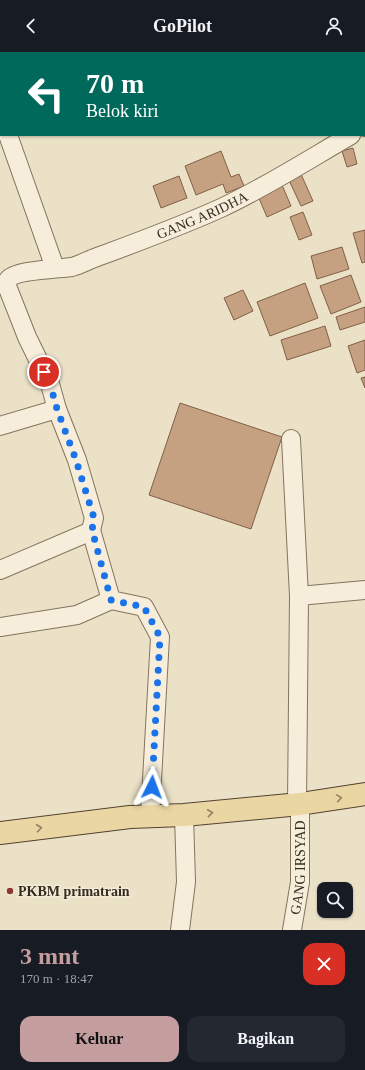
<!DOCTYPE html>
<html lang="id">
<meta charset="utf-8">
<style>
:root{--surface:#171b24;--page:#242831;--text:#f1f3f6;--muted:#9ea1a6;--accent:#c49e9f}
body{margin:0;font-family:Georgia,serif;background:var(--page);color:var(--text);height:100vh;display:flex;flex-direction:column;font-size:15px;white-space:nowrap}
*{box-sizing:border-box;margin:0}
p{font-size:13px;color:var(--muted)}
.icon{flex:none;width:22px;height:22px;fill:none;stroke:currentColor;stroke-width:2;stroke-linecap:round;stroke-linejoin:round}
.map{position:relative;height:878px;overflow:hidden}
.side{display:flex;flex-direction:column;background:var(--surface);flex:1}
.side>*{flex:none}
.guide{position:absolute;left:0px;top:0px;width:365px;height:84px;box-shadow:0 1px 3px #0004;background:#00695c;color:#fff;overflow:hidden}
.controls{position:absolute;left:317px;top:830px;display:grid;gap:8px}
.controls a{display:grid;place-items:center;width:36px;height:36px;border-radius:8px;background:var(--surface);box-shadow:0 1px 3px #0004;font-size:20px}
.pin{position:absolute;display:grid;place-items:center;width:34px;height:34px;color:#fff;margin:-17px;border:2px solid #fff;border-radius:50%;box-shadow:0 1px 4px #0007}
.me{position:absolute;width:44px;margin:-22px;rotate:3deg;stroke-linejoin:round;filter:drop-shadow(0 0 3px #0008)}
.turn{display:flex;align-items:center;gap:14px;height:84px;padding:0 20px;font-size:18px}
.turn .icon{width:52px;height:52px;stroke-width:2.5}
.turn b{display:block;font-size:28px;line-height:34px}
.round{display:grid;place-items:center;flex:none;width:42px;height:42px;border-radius:12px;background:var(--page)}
.headline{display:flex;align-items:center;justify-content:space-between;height:68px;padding:0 20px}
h1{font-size:24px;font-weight:700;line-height:30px;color:var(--accent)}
.button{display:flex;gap:8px;margin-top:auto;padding:8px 20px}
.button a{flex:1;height:46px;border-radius:12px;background:var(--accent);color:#111;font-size:16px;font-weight:700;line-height:46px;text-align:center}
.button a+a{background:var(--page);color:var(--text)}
header{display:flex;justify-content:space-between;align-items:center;height:52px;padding:0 20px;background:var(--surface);font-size:18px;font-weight:700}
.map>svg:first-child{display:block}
.building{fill:#c5a081;stroke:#826046}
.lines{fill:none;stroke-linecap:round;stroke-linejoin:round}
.minor-casing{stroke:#85745e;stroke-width:20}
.major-casing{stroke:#534232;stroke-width:24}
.minor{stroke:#f6eeda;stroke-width:18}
.major{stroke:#ead6a3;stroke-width:22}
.oneway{stroke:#908162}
.route{stroke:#1a73e8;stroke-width:7;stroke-dasharray:0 12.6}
.poi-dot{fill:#8e3634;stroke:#f3ebd6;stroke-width:1.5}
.labels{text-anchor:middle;stroke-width:3;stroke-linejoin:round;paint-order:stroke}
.street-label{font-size:14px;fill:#362c21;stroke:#f3ebd6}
.poi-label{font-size:14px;font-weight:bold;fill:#362c21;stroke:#f3ebd6;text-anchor:start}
</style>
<header><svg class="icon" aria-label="back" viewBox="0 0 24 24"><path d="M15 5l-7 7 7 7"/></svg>GoPilot<svg class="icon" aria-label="person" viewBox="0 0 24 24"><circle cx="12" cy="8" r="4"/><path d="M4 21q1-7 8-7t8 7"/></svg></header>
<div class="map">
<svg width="365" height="878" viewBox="0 0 365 878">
<rect width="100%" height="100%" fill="#eae1c7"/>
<path class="building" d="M0,0l2,1 -1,26 -1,1z
M197,0h20l-1,1h-19z
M364,24h1v16l-1,1z
M353,96l4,16 -10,3 -5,-16z
M221,99l10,26 8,-3 5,12 -18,7 -3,-9 -27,11 -11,-29z
M300,120l13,29 -12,5 -13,-28z
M179,124l8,22 -26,10 -8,-22z
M282,133l9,21 -24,11 -9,-21z
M303,160l9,23 -13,5 -9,-23z
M365,178v32l-3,1 -9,-30z
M342,195l7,22 -32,10 -6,-23z
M351,223l10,27 -30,12 -11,-28z
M305,231l13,35 -48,18 -13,-34z
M243,238l10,21 -19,9 -10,-22z
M365,255v15l-25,8 -4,-13z
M325,274l6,20 -44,14 -6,-20z
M365,288v30l-8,3 -9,-27z
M365,325v11l-4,-10z
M180,351l102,34 -31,92 -102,-34z"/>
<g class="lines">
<defs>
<g id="minor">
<path d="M74,1l1,-1"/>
<path d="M0,65l1,-1"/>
<path d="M364,75h1"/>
<path d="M8,83l47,133"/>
<path d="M0,374l57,-17"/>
<path d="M291,387l8,157 -2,208"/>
<path d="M91,478l20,70 33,7 16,30 -10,179"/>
<path id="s1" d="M0,518l89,-38 2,-2 3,-12 -17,-58 -20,-51 -7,-25 -23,-47 -20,-51c0,-3 -1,-4 1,-6 6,-10 51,-11 64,-13 7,-2 13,-5 20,-8 43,-16 87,-32 129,-51 45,-21 87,-48 130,-73"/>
<path d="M299,544l66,-6"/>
<path d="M0,575l77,-12 34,-15"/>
<path d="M180,878l6,-48 -2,-67"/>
<path id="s2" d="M292,878l8,-48v-78"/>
</g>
<path id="major" d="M0,781l130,-16 54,-2 116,-11 65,-10"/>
</defs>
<use href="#minor" class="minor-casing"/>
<use href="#major" class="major-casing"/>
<use href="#minor" class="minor"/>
<use href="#major" class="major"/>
</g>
<defs><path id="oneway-chevron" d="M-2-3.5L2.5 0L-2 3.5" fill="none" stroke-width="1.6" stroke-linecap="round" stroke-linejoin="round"/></defs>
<g class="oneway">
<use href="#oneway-chevron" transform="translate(339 746) rotate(-9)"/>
<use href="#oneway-chevron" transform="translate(210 761) rotate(-6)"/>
<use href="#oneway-chevron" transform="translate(39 776) rotate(-7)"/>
</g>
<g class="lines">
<path class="route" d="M44,320l6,12 7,25 19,51 18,58 -2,12 19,70 33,7 16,30 -8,150"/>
</g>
<circle class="poi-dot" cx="10" cy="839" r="4"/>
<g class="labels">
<g class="street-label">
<text dy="5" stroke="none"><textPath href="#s1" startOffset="573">GANG ARIDHA</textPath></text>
<text dy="5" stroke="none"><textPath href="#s2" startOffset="63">GANG IRSYAD</textPath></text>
</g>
<g class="poi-label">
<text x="18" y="844">PKBM primatrain</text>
</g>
</g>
</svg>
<div class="controls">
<a><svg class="icon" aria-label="search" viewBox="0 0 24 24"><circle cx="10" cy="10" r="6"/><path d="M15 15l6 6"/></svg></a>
</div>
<div class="pin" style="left:44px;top:320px;background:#d93025"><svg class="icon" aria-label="arrive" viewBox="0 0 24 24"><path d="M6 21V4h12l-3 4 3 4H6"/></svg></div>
<svg class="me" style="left:152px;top:735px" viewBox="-20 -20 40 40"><path d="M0-17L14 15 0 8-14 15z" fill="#1a73e8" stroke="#fff" stroke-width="4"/></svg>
<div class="guide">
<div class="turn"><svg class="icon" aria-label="left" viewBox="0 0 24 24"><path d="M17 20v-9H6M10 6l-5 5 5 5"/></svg><div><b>70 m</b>Belok kiri</div></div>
</div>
</div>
<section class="side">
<div class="headline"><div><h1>3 mnt</h1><p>170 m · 18:47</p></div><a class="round" style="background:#d93025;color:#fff"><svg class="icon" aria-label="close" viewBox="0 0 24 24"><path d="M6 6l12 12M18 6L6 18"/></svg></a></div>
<div class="button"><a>Keluar</a><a>Bagikan</a></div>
</section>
